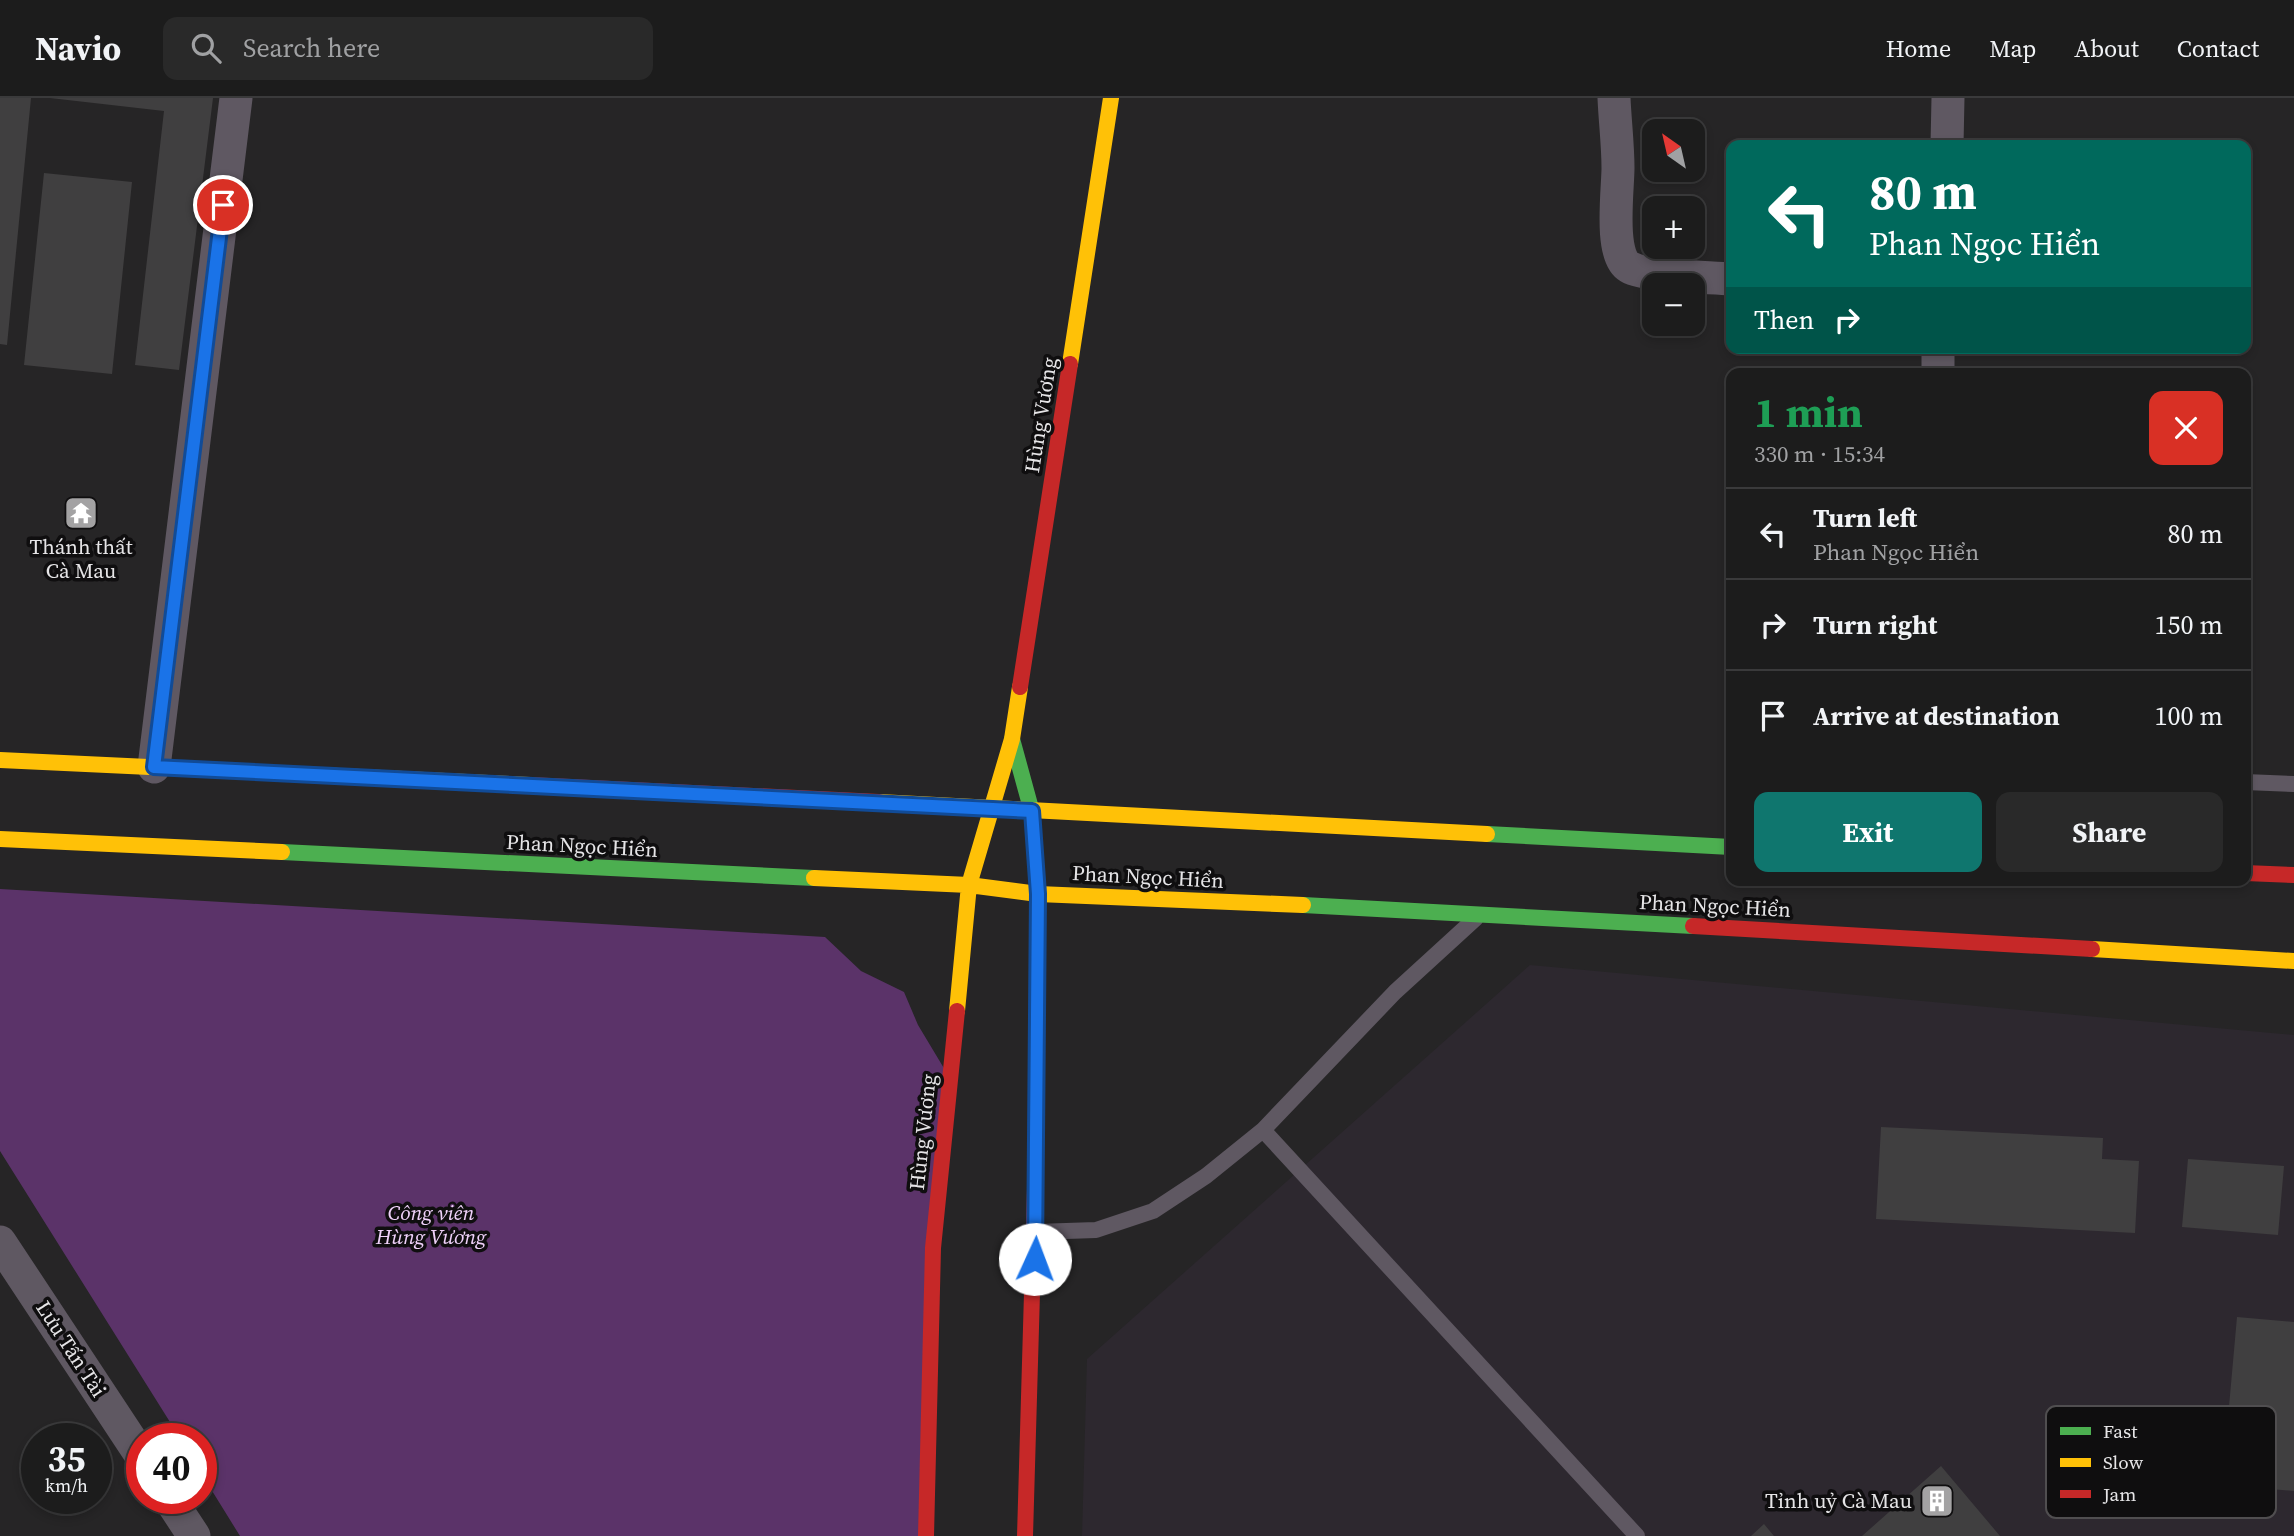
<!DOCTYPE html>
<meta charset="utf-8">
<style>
:root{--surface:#1c1c1c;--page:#292929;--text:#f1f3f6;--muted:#a0a1a3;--line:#3a3a3b;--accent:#0f766e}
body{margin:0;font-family:"Source Serif 4",serif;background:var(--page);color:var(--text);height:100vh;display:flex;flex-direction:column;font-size:26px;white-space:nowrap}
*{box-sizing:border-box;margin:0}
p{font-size:23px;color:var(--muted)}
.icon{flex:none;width:38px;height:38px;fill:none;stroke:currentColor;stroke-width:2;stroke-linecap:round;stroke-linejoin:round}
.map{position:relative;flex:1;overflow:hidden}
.sheet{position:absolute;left:1726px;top:270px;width:525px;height:518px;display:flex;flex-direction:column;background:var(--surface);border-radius:14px;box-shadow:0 4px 10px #0003,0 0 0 2px var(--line)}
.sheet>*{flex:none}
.guide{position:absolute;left:1726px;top:42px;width:525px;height:214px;border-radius:14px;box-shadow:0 4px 10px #0003,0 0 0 2px var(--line);background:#00695c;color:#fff;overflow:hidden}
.needle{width:46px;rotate:326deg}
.controls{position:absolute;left:1642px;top:21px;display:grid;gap:14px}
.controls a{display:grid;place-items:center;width:63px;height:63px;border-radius:14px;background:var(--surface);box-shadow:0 4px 10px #0003,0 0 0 2px var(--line);font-size:35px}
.speed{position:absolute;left:21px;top:1325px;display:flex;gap:14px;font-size:35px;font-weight:700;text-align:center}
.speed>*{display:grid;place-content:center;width:91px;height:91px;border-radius:50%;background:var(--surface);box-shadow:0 4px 10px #0003,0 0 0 2px var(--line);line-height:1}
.speed small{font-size:18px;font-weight:400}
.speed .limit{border:10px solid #d22;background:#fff;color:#111}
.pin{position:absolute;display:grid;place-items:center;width:60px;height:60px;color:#fff;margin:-30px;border:4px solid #fff;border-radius:50%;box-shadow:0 2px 7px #0007}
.me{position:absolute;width:77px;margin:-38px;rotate:2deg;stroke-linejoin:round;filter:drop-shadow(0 0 5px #0008)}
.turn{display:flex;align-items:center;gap:24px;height:147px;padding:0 28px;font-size:32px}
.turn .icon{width:91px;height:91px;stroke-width:2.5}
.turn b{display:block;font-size:49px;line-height:60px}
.then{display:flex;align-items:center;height:66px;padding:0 28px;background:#0003;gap:14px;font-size:26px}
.round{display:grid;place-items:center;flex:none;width:74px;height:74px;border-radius:14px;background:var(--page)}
.overview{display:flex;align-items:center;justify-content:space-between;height:119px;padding:0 28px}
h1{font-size:42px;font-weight:700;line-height:52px;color:#1e9e55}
.cta{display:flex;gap:14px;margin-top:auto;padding:14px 28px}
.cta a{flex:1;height:80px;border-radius:14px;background:var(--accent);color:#fff;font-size:28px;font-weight:700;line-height:80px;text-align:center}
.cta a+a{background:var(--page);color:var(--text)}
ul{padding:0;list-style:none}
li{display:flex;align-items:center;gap:21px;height:91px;padding:0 28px;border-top:2px solid var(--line)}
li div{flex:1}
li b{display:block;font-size:26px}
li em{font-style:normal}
header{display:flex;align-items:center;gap:42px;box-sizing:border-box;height:98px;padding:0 35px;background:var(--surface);border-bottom:2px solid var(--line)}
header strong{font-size:33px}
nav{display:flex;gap:38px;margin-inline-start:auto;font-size:24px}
.search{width:490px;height:63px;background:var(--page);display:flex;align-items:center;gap:18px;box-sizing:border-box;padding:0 24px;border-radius:14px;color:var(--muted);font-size:26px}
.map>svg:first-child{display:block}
.built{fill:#2d282f}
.green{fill:#5b3369}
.building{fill:#403f40}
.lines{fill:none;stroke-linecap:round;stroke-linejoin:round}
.lane{stroke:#5f5862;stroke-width:16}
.street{stroke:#5f5862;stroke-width:33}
.fast{stroke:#4caf50;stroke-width:16}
.slow{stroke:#ffc107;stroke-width:16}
.jam{stroke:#c62828;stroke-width:16}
.route-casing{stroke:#114b97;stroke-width:18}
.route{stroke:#1a73e8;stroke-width:12}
.labels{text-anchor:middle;stroke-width:7;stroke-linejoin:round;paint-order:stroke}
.street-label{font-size:21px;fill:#e6e5e7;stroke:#0f0e0f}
.poi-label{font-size:21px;fill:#e6e5e7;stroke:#0f0e0f}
.park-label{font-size:21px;font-style:italic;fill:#f0d2fb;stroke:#0f0e0f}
.key{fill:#0f0e0f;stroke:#504e50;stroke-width:2}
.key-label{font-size:19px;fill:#e6e5e7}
</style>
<header>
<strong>Navio</strong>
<div class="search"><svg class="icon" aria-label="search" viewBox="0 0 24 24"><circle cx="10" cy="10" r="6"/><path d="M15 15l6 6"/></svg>Search here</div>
<nav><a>Home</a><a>Map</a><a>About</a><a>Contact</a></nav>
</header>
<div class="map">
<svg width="2294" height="1438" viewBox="0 0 2294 1438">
<rect width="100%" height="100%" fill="#262526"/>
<path class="built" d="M1530,867l764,70v501h-1212l5,-177z"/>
<path class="green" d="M0,791l825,48 36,34 43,21 14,33 30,50 -22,461h-686l-39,-63v-35h-21l-180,-287z"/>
<path class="building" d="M0,0h31l-24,247 -7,-1z
M50,0h163l-34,272 -44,-5 29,-254z
M44,75l88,9 -20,192 -88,-9z
M1881,1029l222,11 -1,21 37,2 -4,72 -259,-14z
M2188,1061l96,7 -6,69 -96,-8z
M2237,1219l57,5v169l-72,-6z
M1941,1368l59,70h-138z
M1764,1426l10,12h-23z"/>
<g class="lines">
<path class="lane" d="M2245,684l49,2
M1263,1032l374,406
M1036,1134l60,-2 57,-19 53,-35 57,-46 132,-138 81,-74"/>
<path class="street" d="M1614,0c1,23 4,47 4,70 0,21 -9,88 11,99 17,10 80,10 102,12
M1947,47l1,-47
M1938,275v-25
M154,669l82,-669
M0,1144l142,215
M169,1400l25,38"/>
<path class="fast" d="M1012,641l20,73 6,82 -2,260
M1487,736l244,13
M282,754l532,26
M1303,807l390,21"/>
<path class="slow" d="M1070,266l41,-266
M0,662l530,25
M879,704l608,32
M0,741l282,13
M814,780l155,7 69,9 265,11
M2092,851l202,12
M957,913l12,-126 43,-146 8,-52"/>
<path class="jam" d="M1020,589l50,-323
M530,687l349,17
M2245,775l49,2
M1693,828l399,23
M926,1438l7,-288 24,-237
M1025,1438l11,-382"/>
</g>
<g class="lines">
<defs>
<path id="route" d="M223,107l-69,562 878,44 6,83 -3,365"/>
</defs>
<use href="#route" class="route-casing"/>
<use href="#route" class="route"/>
</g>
<defs>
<symbol id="temple-square" viewBox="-11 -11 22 22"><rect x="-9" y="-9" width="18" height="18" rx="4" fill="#a3a2a3" stroke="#0f0e0f"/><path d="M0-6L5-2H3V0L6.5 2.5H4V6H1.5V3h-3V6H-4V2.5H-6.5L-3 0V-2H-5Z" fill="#fff"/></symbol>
<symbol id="building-square" viewBox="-11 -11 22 22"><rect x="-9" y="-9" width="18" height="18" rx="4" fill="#a3a2a3" stroke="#0f0e0f"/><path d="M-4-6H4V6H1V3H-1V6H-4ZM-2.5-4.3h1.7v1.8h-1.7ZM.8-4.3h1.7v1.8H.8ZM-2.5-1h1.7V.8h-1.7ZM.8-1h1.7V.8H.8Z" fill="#fff"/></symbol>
</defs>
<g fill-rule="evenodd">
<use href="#temple-square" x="62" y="396" width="38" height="38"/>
<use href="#building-square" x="1918" y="1384" width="38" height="38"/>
</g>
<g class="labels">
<g class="street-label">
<text transform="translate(1041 317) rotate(-81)" y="7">Hùng Vương</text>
<text transform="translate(582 748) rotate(3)" y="7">Phan Ngọc Hiển</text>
<text transform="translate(1148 779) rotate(3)" y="7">Phan Ngọc Hiển</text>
<text transform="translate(1715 808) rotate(3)" y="7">Phan Ngọc Hiển</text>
<text transform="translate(923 1034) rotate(-84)" y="7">Hùng Vương</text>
<text transform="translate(71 1251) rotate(57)" y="7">Lưu Tấn Tài</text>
</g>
<g class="poi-label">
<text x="81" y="456">Thánh thất<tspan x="81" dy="24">Cà Mau</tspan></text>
<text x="1912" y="1410" text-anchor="end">Tỉnh uỷ Cà Mau</text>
</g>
<g class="park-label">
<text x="431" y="1122">Công viên<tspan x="431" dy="24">Hùng Vương</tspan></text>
</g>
</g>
<rect x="2046" y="1308" width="230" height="112" rx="10" class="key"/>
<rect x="2060" y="1329" width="31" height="8" fill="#4caf50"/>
<rect x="2060" y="1360" width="31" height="9" fill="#ffc107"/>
<rect x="2060" y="1392" width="31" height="8" fill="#c62828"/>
<g class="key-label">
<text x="2103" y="1340">Fast</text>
<text x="2103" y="1371">Slow</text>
<text x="2103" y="1403">Jam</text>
</g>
</svg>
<div class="controls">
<a><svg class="needle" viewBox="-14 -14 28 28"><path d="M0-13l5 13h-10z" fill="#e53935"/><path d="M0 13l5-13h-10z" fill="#a0a1a3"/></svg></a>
<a>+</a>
<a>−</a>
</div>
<div class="speed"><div>35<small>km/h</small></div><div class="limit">40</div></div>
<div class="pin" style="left:223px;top:107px;background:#d93025"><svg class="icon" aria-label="arrive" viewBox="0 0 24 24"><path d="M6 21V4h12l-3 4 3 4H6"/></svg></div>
<svg class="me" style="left:1035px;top:1161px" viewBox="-20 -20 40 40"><circle r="19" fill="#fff"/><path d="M0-13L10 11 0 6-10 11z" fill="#1a73e8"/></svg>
<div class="guide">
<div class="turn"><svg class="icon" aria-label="left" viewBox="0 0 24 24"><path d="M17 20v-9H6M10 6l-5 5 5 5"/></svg><div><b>80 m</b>Phan Ngọc Hiển</div></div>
<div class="then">Then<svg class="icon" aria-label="right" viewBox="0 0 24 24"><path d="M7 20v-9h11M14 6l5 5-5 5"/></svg></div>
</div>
<section class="sheet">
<div class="overview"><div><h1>1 min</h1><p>330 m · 15:34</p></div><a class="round" style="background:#d93025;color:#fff"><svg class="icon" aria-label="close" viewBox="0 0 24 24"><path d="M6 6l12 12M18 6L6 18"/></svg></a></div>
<ul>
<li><svg class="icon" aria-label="left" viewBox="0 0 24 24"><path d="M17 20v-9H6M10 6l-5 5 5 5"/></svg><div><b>Turn left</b><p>Phan Ngọc Hiển</p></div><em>80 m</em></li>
<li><svg class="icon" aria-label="right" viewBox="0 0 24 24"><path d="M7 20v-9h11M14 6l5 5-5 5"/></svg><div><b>Turn right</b></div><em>150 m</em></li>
<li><svg class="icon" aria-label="arrive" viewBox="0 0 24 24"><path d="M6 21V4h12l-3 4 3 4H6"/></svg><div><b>Arrive at destination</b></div><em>100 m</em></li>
</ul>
<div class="cta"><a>Exit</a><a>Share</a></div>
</section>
</div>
